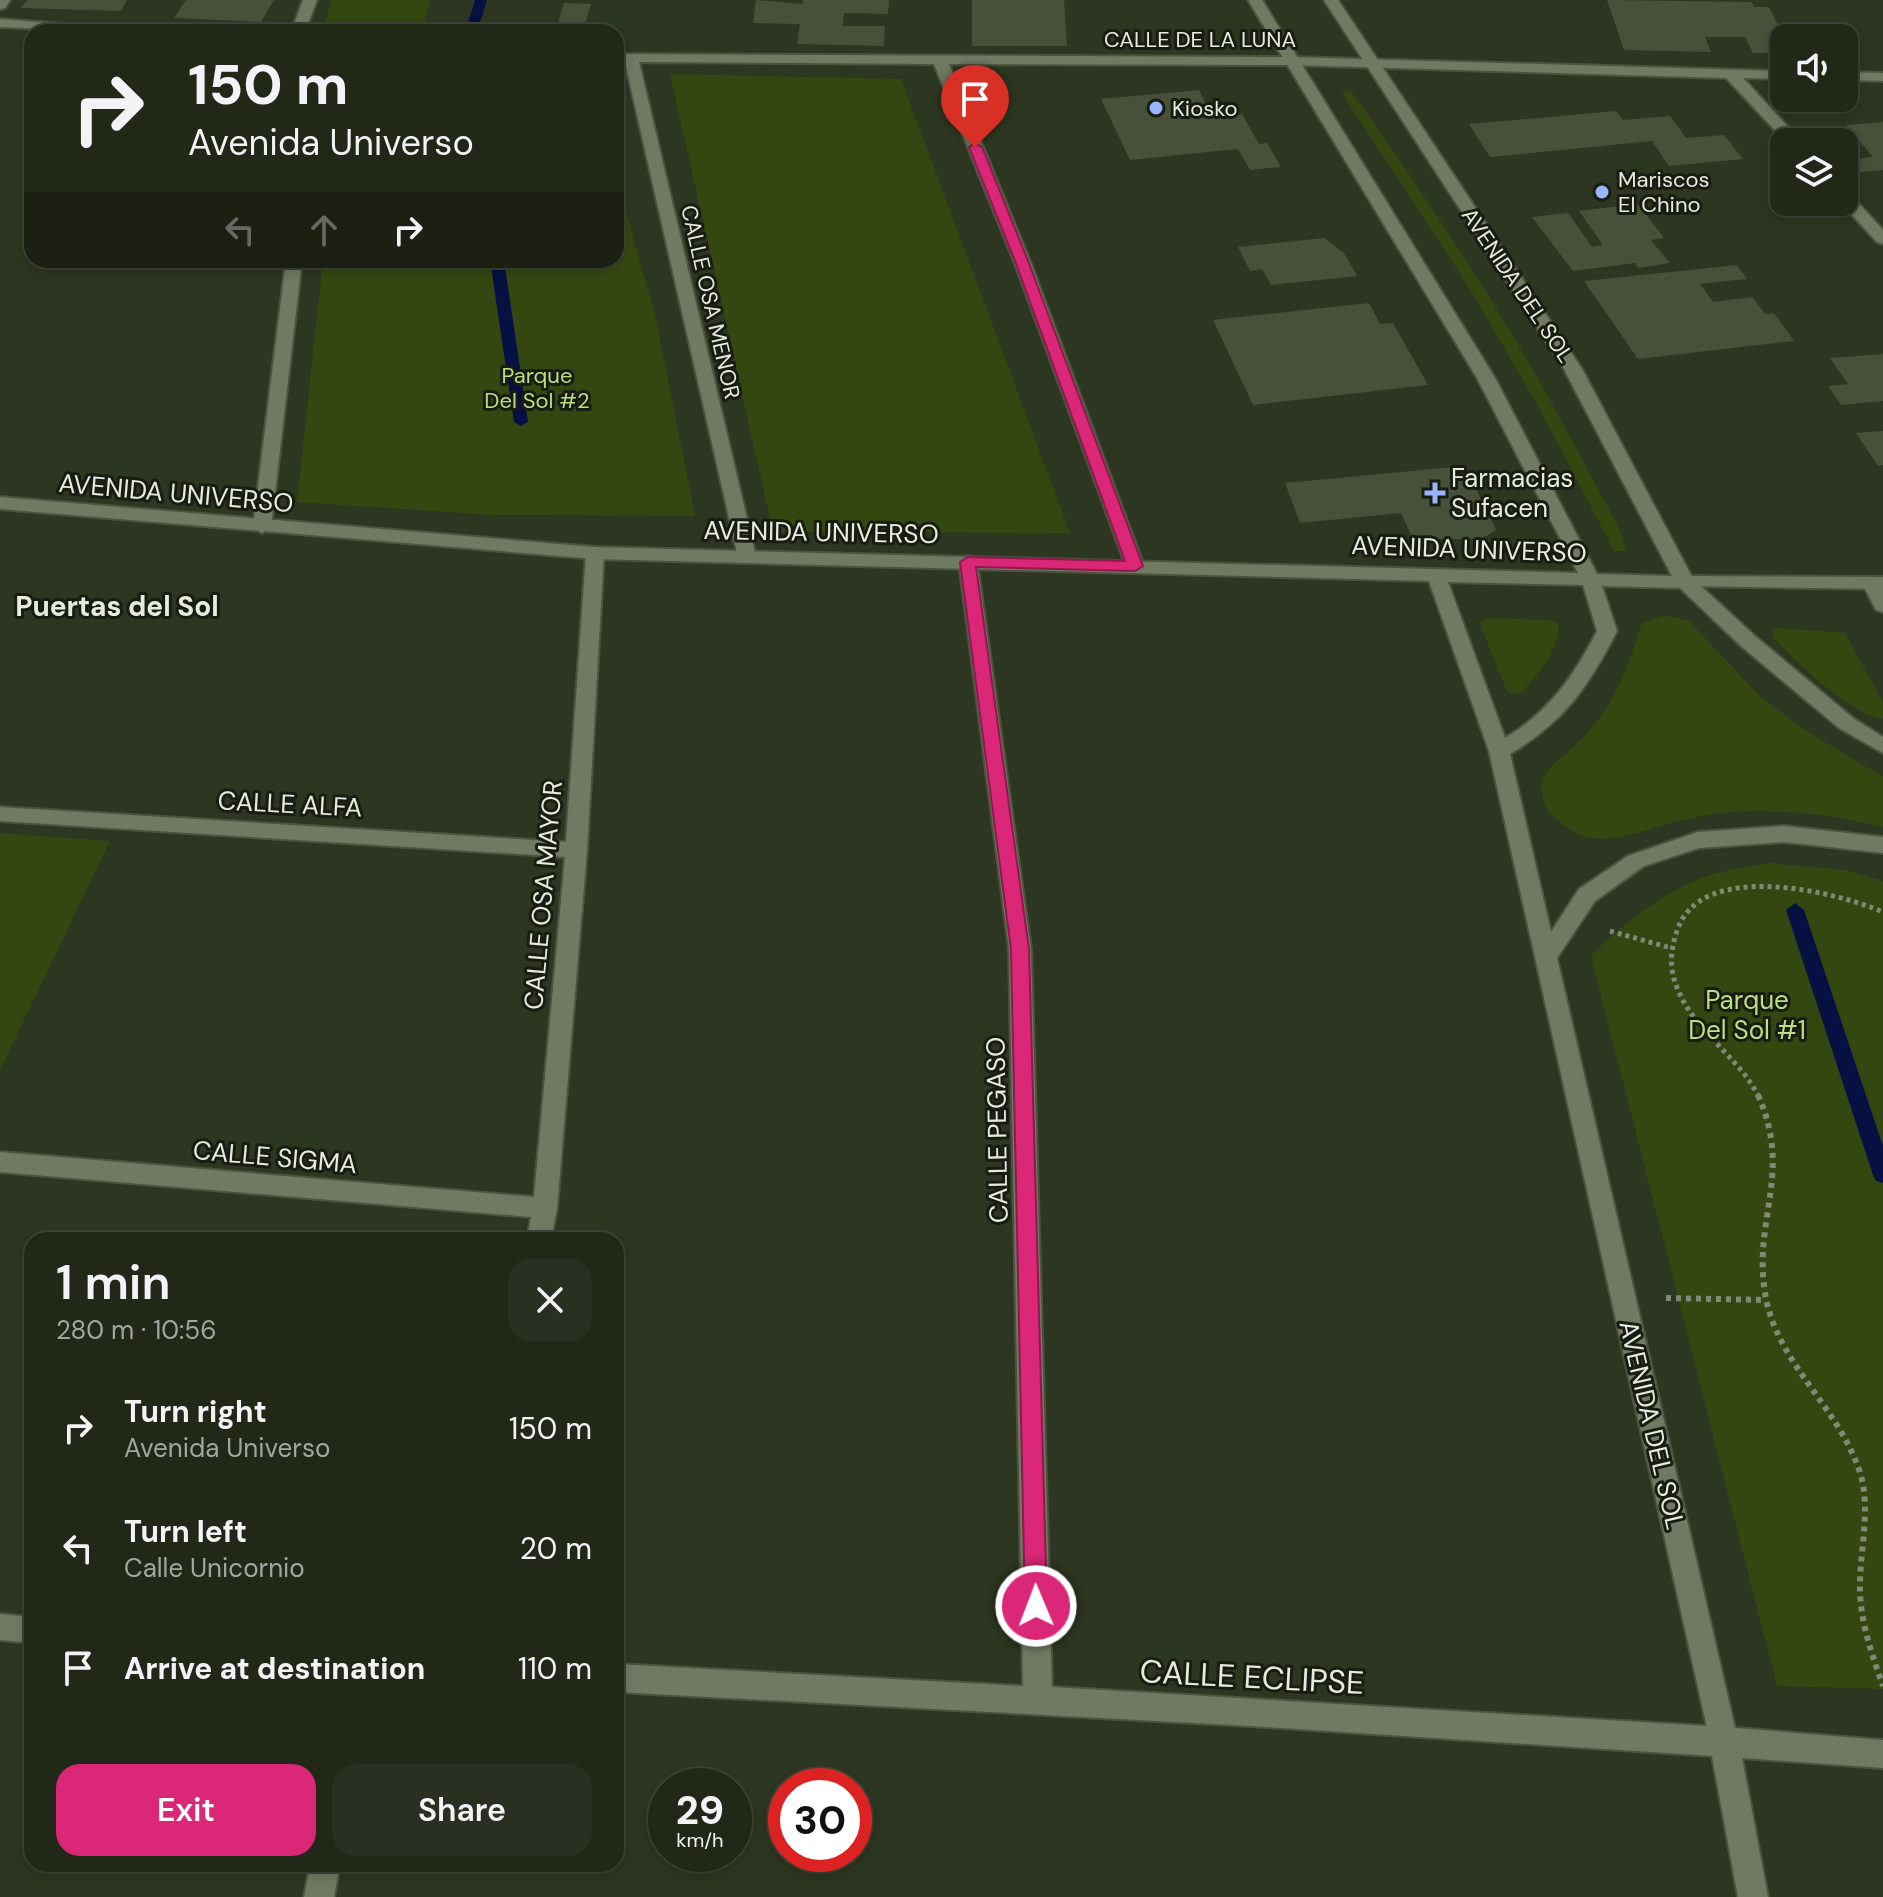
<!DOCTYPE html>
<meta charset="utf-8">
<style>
:root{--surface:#222818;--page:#2a3021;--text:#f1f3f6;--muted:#a2a6a2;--line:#3f4437;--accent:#db2777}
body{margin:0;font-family:"DM Sans",sans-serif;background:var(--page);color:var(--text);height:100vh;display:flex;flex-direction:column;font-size:30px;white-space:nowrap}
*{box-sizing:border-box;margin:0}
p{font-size:26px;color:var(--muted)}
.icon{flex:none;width:44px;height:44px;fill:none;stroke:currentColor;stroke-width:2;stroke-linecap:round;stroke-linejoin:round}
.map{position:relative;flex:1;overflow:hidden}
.drawer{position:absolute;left:24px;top:1232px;width:600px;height:640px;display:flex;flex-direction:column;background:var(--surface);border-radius:24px;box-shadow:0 4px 12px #0003,0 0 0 2px var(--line)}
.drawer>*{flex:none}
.hud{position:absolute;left:24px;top:24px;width:600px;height:244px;border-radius:24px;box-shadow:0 4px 12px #0003,0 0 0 2px var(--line);background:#222818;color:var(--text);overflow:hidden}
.tools{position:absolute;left:1770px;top:24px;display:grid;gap:16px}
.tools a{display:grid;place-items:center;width:88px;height:88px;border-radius:16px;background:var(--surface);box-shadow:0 4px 12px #0003,0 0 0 2px var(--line);font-size:40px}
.speed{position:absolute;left:648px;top:1768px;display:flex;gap:16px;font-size:40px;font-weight:700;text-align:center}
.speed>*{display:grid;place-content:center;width:104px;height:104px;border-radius:50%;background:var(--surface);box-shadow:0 4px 12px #0003,0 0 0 2px var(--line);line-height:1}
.speed small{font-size:20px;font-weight:400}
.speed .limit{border:12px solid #d22;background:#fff;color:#111}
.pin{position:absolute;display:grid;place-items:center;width:68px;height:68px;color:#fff;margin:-82px -34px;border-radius:50% 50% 50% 0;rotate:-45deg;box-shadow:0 0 8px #0007}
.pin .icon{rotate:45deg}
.me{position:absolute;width:88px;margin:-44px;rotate:359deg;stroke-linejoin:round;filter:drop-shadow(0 0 6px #0008)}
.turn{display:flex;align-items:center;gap:28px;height:168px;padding:0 32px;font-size:36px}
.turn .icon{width:104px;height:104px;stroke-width:2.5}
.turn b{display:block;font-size:56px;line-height:68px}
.lanes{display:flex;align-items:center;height:76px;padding:0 32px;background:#0003;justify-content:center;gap:40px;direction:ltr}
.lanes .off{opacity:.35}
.round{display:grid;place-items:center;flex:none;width:84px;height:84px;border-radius:24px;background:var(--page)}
.overview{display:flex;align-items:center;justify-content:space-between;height:136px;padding:0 32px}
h1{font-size:48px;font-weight:600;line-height:60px}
.primary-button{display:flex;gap:16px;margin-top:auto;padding:16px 32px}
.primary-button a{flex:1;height:92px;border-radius:24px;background:var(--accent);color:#fff;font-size:32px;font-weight:600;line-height:92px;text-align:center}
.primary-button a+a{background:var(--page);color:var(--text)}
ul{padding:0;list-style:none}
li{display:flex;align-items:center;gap:24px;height:120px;padding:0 32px}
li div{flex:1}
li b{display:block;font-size:30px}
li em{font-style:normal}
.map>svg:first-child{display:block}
.green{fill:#354711}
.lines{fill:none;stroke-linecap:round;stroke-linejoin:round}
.stream{fill:#061043;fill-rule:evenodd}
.building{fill:#475039}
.minor-casing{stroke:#4b533f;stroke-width:4}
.tertiary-casing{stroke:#4b533f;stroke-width:4}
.path-far1{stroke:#818876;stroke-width:5;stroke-dasharray:4 4;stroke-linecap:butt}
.path{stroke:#818876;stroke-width:6;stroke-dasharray:5 5;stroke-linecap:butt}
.minor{fill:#707a62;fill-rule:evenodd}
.tertiary{fill:#707a62;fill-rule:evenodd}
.route{fill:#db2777;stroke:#8e194d;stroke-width:2}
.poi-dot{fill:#99b5fd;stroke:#181c12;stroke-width:3}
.labels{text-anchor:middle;stroke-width:6;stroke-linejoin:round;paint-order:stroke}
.far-street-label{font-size:22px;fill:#e5ebdd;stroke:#181c12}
.far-poi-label{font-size:22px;fill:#e5ebdd;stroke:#181c12;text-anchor:start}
.far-park-label{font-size:22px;fill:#bbdf81;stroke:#181c12}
.poi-label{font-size:26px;fill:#e5ebdd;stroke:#181c12;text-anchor:start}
.street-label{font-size:26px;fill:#e5ebdd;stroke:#181c12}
.park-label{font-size:26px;fill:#bbdf81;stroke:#181c12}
.neighbourhood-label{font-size:28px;font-weight:bold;fill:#e5ebdd;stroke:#181c12}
.near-street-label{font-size:32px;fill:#e5ebdd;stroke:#181c12}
</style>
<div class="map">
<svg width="1883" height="1897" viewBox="0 0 1883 1897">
<rect width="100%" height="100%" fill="#2d3620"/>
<path class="green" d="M332,0h98l-8,32h-55l-44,-5z
M670,74l231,5 169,454 -297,-1z
M1345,91h6c87,121 168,246 236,378 11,22 36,59 39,82h-12l-71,-136 -70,-121 -131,-201z
M616,176l39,139 40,201 -200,-1 -198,-13 26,-242h293z
M1665,615l24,6 69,73 44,34 81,49v50c-51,-12 -100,-18 -152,-15 -23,2 -45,7 -67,13 -40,11 -73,27 -109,-7 -12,-11 -15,-24 -13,-39 9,-16 27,-27 40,-40 32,-34 47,-73 60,-116z
M1486,618l64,2 8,4c3,24 -21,52 -37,69l-10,1 -5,-5 -26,-65z
M1778,628l67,5 38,69v17c-33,-5 -89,-58 -111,-83l1,-6z
M0,833l110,8 -110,229z
M1771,863l75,7 37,11v808l-106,-3 -186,-730c34,-35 82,-72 130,-84 17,-4 34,-6 50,-9z"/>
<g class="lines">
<path class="stream" d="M475,0h12l-10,32h-12z
M490,260h14l24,162 -7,4 -7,-4z
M1795,903l9,7 79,236v37l-7,-2 -3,-6 -87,-265z"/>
</g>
<path class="building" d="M27,0h100l-6,11 -100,-3z
M186,0h88l-13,22 -87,-4z
M756,0l47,4v-4h86l-1,14 -44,-1 -1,13h42l-1,20 -87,-2 3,-20 -47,-1z
M972,0h92l3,46h-95z
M1607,0l145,2 2,5h15l15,30v16h-31l-8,-16h-40l6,15 -87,-2z
M564,3l27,1 -7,23 -27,-1z
M1199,90l13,27 30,-3 17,30 8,-1 14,24 -31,3 -12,-21 -108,11 -29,-61z
M1616,111l7,9 47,-4 16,22 38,-3 19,24 -74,7 -17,-25 -162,16 -21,-33z
M1883,122v48l-34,3 -5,-6v-7l29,-3 -27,-32z
M1638,204l26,34 -13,2 19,23 -32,5 -3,-5 -62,8 -41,-54 36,-4 24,34 11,-2 -24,-34z
M1324,238l20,15 13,23 -86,9 -9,-16 -12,2 -12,-24z
M1737,265l10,14 -47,5 13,18 39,-5 13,17 9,-1 20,28 -156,18 -54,-78z
M1369,303l11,21 13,-1 35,62 -175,20 -40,-85z
M1883,354v47l-42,4 -13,-19 20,-2 -18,-26z
M1883,431v34l-5,1 -22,-33z
M1465,466l31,64 -15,9h-68l-12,-26 -101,10 -15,-40z"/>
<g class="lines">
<defs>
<path id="minor" d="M0,0h10l-5,8 -5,1z
M303,0h14l-12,32h-14z
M0,19l115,9 7,4 -122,-5z
M616,54l675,3 493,14v8l-41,-1 59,64h-16l-60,-64 -435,-13 -342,-1 81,197 114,305 -9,6 -9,-6 -112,-305 -80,-197 -295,-2 117,495 -9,6 -9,-6 -113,-495h-9z
M1844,72l39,1v8l-39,-1z
M1844,192l6,2 33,36v14l-6,-2 -37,-40h4z
M286,260h16l-31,267 -9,6 -9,-6z
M595,547l9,6 -17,297 -30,358 -6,32h-24l4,-23 -531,-45v-20l534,45 31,-340 -565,-36v-14l566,35 20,-289z
M968,556l9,6 54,387 21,738 672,40 159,13v28l-141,-10 26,139h-30l-26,-141 -462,-30 -634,-34v-28l407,22 -14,-737 -50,-387z
M1685,576l198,1v12l-205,-3 -2,-4z
M0,1614l32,3v26l-32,-3z
M310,1864h30l-6,33h-30z"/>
<path id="tertiary" d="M1248,0h14l233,378 102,196 75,2 -108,-207 -240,-369h14l244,369 111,210 62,57 98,82 30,19v16l-44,-25 -98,-82 -61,-58 -78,-2 15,45c-29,56 -52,90 -107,123l41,178 28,-43 49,-33 70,-24 86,-6 99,11v16l-99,-11 -85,6 -55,18 -49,35 -38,57 181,783 -4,10 -10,4 -10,-4 -4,-10 -221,-990 -60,-170 -834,-22 -595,-50v-12l595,50 983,26 -101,-195zM1448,582l135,3 14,46c-23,45 -48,81 -92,107z
M1871,577l7,2 5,9v24l-7,-2 -14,-27z"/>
</defs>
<use href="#minor" class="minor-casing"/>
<use href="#tertiary" class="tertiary-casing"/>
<path class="path-far1" d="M1610,931l61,17
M1759,1097c-20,-40 -63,-64 -81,-107 -9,-20 -8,-39 -1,-59 23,-72 157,-40 206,-19"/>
<path class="path" d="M1758,1095c35,78 -5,123 7,198 11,71 76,115 96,183 10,37 -2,77 -1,115 1,33 12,64 23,95
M1666,1298l99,2"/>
<use href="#minor" class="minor"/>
<use href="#tertiary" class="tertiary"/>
</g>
<path class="route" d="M975,143l7,4 46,114 115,305 -8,5 -159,-4 53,382 18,657 -3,8 -8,3 -8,-3 -3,-8 -14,-657 -51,-387 8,-5 157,4 -110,-300 -46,-114z"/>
<g class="poi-dot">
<circle cx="1156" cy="108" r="8"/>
<circle cx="1602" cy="192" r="8"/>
<path d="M1431 481h8v8h8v8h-8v8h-8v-8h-8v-8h8z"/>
</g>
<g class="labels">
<g class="far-street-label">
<text x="1200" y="47">CALLE DE LA LUNA</text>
<text transform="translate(1518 285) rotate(56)" y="8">AVENIDA DEL SOL</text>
<text transform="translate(711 302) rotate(77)" y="8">CALLE OSA MENOR</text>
</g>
<g class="far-poi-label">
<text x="1172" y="116">Kiosko</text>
<text x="1618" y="187">Mariscos<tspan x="1618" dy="25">El Chino</tspan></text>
</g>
<g class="far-park-label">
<text x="537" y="383">Parque<tspan x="537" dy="25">Del Sol #2</tspan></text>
</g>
<g class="poi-label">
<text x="1451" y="487">Farmacias<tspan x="1451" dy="30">Sufacen</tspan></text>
</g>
<g class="street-label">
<text transform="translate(176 493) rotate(5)" y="9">AVENIDA UNIVERSO</text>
<text transform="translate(821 532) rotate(1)" y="9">AVENIDA UNIVERSO</text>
<text transform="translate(1469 549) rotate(2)" y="9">AVENIDA UNIVERSO</text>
<text transform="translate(290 804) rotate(3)" y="9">CALLE ALFA</text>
<text transform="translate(543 895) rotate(-85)" y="9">CALLE OSA MAYOR</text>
<text transform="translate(997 1130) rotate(-91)" y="9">CALLE PEGASO</text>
<text transform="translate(275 1157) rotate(5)" y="9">CALLE SIGMA</text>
<text transform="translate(1652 1425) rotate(77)" y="9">AVENIDA DEL SOL</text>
</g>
<g class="park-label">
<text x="1747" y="1009">Parque<tspan x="1747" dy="30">Del Sol #1</tspan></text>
</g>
<g class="neighbourhood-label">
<text x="117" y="616">Puertas del Sol</text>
</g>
<g class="near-street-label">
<text transform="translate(1252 1677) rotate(3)" y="11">CALLE ECLIPSE</text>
</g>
</g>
</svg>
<div class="tools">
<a><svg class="icon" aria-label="sound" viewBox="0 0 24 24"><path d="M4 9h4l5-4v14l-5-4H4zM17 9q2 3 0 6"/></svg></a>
<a><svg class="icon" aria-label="layers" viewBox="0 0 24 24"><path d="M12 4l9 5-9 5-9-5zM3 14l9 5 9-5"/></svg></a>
</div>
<div class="speed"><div>29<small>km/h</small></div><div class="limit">30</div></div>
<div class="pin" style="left:975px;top:147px;background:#d93025"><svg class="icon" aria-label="arrive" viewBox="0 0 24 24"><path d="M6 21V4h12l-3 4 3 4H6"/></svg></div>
<svg class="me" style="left:1036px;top:1606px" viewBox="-20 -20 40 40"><circle r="17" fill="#db2777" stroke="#fff" stroke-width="3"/><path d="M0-11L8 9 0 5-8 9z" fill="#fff"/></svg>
<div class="hud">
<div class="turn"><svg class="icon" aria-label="right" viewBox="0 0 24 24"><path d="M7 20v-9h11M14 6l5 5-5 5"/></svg><div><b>150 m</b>Avenida Universo</div></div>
<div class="lanes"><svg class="icon off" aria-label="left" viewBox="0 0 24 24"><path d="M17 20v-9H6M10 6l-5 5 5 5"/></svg><svg class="icon off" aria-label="ahead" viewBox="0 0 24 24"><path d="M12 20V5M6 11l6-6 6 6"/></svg><svg class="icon" aria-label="right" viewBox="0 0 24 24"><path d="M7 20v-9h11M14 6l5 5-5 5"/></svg></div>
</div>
<section class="drawer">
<div class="overview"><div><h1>1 min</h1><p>280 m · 10:56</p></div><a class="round"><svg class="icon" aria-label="close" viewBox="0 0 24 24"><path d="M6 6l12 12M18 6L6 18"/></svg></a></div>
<ul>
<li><svg class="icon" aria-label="right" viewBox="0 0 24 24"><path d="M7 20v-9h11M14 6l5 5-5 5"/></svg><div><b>Turn right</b><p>Avenida Universo</p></div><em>150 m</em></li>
<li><svg class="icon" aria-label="left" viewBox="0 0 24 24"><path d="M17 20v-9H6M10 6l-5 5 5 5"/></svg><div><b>Turn left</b><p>Calle Unicornio</p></div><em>20 m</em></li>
<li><svg class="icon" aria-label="arrive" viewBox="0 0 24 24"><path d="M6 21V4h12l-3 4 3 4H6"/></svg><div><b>Arrive at destination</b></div><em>110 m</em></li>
</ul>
<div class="primary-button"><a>Exit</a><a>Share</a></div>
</section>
</div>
